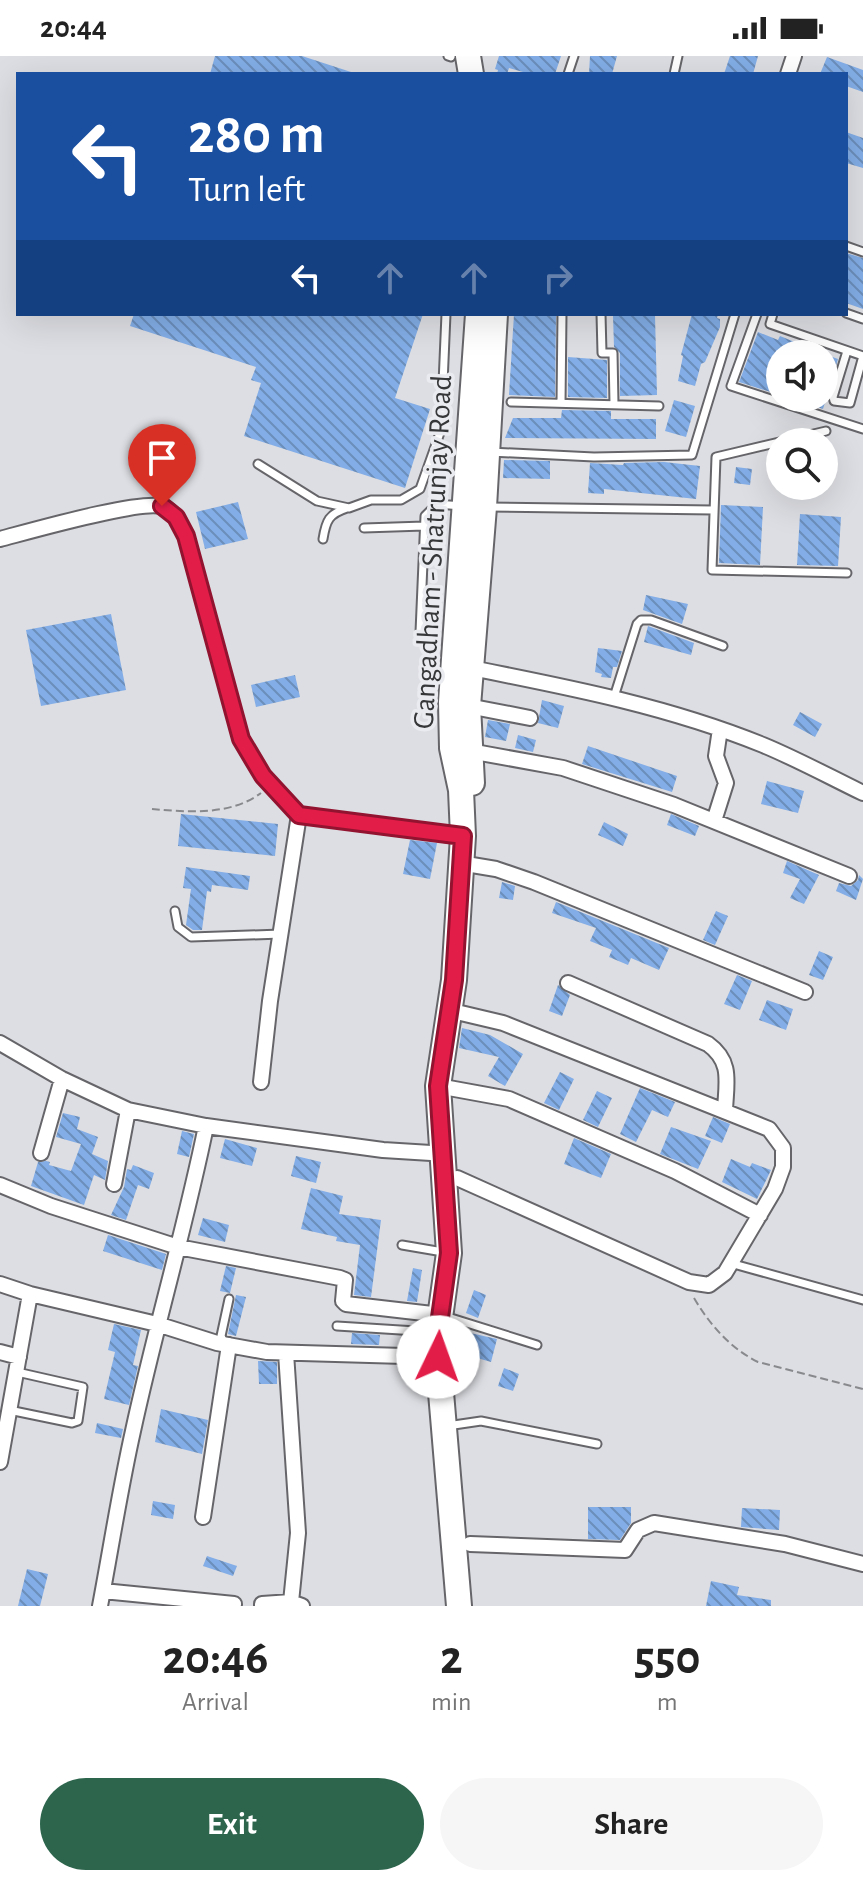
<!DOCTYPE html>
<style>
:root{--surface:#fff;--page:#f6f6f6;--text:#222;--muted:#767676;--accent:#2c644c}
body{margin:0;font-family:"Alegreya Sans",sans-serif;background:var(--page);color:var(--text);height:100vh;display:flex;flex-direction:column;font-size:30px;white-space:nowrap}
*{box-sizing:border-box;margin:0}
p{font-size:26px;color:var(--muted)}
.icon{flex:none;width:44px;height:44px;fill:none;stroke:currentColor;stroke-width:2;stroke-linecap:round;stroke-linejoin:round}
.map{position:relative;height:1550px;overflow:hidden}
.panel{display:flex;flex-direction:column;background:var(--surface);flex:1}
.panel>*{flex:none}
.banner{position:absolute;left:16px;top:16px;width:832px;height:244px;border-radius:0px;box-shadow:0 8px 32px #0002;background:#1a4fa0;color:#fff;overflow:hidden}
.tools{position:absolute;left:766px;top:284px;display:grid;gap:16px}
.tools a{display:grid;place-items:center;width:72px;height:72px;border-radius:50%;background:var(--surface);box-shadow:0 8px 32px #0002;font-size:40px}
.pin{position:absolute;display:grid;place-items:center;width:68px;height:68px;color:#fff;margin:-82px -34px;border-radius:50% 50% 50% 0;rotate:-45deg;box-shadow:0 0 8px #0007}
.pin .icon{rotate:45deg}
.me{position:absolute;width:88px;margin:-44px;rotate:3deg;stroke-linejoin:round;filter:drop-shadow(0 0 6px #0008)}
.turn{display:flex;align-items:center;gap:28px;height:168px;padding:0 40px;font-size:36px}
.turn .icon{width:104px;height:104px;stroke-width:2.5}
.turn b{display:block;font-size:56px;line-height:68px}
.lanes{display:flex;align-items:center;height:76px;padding:0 40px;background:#0003;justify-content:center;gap:40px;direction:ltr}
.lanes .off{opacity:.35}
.eta{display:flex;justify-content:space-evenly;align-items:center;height:136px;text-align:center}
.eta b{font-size:48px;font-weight:700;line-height:56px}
.action{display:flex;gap:16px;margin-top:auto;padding:16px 40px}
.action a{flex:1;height:92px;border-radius:48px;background:var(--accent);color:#fff;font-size:32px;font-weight:700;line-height:92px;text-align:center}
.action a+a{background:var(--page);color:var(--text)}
.status{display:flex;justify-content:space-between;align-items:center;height:56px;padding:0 40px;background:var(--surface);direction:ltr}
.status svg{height:22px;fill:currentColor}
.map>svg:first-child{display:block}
.building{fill:url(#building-back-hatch)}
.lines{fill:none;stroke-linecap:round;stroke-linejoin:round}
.lane-casing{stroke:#66666a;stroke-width:11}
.street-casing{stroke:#66666a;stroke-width:18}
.primary-casing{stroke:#66666a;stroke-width:28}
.path{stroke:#88898c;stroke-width:2;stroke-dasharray:8 4;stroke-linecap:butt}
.lane{stroke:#fff;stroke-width:7}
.street{stroke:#fff;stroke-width:14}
.primary{stroke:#fff;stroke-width:24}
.route-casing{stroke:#92132f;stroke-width:20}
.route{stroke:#e11d48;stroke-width:14}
.labels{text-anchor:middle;stroke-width:7;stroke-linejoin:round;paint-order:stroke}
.street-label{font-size:30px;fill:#363738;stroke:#eaebf0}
</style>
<div class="status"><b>20:44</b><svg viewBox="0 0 49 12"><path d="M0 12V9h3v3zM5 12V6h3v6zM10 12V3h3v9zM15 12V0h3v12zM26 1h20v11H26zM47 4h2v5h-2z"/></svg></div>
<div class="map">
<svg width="863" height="1550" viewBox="0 0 863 1550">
<defs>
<pattern id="building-back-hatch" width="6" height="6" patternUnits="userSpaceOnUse" patternTransform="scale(2)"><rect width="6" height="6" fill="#82ade6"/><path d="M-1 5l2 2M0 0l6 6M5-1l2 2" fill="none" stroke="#6b8ebb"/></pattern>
</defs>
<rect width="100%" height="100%" fill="#dddee3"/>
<path class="building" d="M215,0h87l49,16 -141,2z
M499,0h62l-6,18h-25l-21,-6 -2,6h-10l1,-4 -3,-1z
M590,0h27l-5,18h-23z
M730,0h28l-5,18h-29z
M827,1l36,13v22l-17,-6v-12h-26z
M846,76l17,6v30l-17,-5z
M846,197l17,5v51l-17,-6z
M134,258h289l-28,84 35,11 -25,79 -161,-52 17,-53 -10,-3 5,-13 -126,-41z
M514,258h42l-1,83 -46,-2z
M692,258h26l-1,4 3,1v8l-15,35 -4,2 -6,22 -17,-5 5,-25 -2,-1z
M655,259l2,80 -37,1v-43l-6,-6 -1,-31z
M758,276l20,8 2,-4 44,18h-44v41l-41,-13z
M824,298l14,5 -15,50 -31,-11h32z
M568,301l39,3v38l-39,-1z
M674,344l21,6 -9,31 -21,-6z
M562,354l49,1v8h45v20l-151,-1 8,-20h48z
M504,404l46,1v18l-47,-1z
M664,406l36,4 -4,33 -92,-10v5l-16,-1 2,-30 33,2 1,-2z
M736,411l16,2 -2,16 -16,-2z
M238,446l10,37 -43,10 -9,-37z
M721,449l42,2 -3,58 -41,-2z
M800,458l41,3 -3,49 -41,-1z
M646,539l42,9 -6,20 -39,-14z
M111,558l15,76 -85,16 -15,-76z
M648,570l46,17 -3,12 -47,-13z
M598,592l24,3 -5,16h-4l-2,11 -10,-1 1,-3 -7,-2z
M295,619l5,22 -44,10 -5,-22z
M542,644l22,6 -6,22 -20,-5z
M800,656l22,12 -7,13 -22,-12z
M488,664l22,4 -4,17 -21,-4z
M518,679l18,5 -3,12 -18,-4z
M588,690l89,30 -5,16 -90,-28z
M767,725l37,10 -6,22 -37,-9z
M181,758l97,10 -3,32 -97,-10z
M671,758l28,12 -4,10 -28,-11z
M604,766l24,12 -5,12 -25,-11z
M410,784l27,3 -7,36 -27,-5z
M787,805l32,14 -15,29 -14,-6 10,-19 -17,-6z
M186,811l64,9 -2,14 -36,-5 -1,7 -4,-1 -5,39h-9l-7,-5 5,-36 -8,-1z
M859,819l4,4 -7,21 -20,-9 3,-8 12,3 7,-6z
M502,826l13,4 -2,14 -14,-2z
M556,846l113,46 -10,22 -28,-12 -3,7 -19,-8 3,-7 -22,-9 6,-13 -44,-15z
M716,855l12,5 -13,29 -12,-5z
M819,895l14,6 -10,23 -14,-5z
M737,919l15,6 -12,29 -16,-6z
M558,929l12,10 -8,21 -13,-5z
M767,944l26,9 -7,21 -27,-10z
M462,972l28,7 33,19 -18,32 -17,-10 11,-19 -40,-9z
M560,1016l14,7 -15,31 -15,-7z
M640,1032l35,14 -7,15 -16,-7 -16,32 -16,-8z
M597,1035l15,7 -14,29 -15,-7z
M63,1057l17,4 -3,12 21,8 -6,17 16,7 -3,19 -11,-5 -10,30 -53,-19 7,-24 8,-1 4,1 -1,3 22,6 10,-27 -25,-7z
M713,1061l17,7 -8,19 -17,-7z
M671,1071l40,14 -13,28 -38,-15z
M182,1075l12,3 -5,23 -12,-3z
M574,1082l37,16 -10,24 -37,-14z
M225,1083l32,9 -5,18 -32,-8z
M296,1100l25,6 -5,21 -25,-7z
M731,1103l19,8 2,-4 19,7 -14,29 -35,-17z
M133,1109l21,8 -5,16 -11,-4 -12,35 -15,-5 13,-28 3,-18 4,1z
M311,1132l32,8 -4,18 42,6 -10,77 -17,-2 6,-50 -24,-4 1,-4 -36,-8z
M203,1162l26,7 -4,17 -27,-7z
M108,1179l58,19 -4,16 -59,-19z
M226,1210l10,2 -6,25 -10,-2z
M413,1212l9,2 -5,32 -10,-1z
M474,1234l12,5 -8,23 -12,-5z
M236,1239l10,2 -10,39 -8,-2z
M114,1268l27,6 -8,35 5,1 -9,39 -25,-6 11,-47 -7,-2z
M457,1274l40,9 -6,23 -38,-11z
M352,1277l28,2 -1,10 -28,-1z
M258,1305l19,1v22h-18z
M504,1312l15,6 -6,17 -15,-5z
M161,1353l47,11 -6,34 -47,-12z
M97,1367l26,6 -2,9 -26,-5z
M153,1445l22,4 -2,14 -22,-4z
M588,1451h43v16l-11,17 -32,-1z
M742,1452l38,2 -1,20 -38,-3z
M207,1500l30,10 -4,10 -30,-10z
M27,1513l21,5 -8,32h-22z
M711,1525l28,6 -2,8 34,5v6h-65z"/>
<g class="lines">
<defs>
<path id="lane" d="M448,0l3,1
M568,18l6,-18
M674,18l4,-18
M846,190l17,6
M846,257l17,6
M601,258l1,39h11l1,51
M757,258l-26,72 132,43
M773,258l-3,10 93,32
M847,295l-14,46 1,4 16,2 13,-47
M511,346l148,4
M561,347l1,-89
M826,375l-110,26 -4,113 135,3
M490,396l104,5 98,-2 43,-141
M258,408l59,37 32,7 22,-8h30l19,-11 21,-59 5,-116
M486,451l227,3
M364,472l60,-2
M323,483c3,-19 6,-25 24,-31
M420,576l5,-116 12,-12 25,2
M614,641l23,-73 4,-4h10l72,26
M175,855l3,16 13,10 90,-3
M402,1189l41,7
M730,1207l133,37
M451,1262l86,27
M337,1270l95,6
M224,1287l-3,-7 8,-37
M9,1354l63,13 6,-2 5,-34 -66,-15
M447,1370l34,-5 116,23"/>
<path id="street" d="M788,18l6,-18
M0,483c27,-7 145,-41 164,-32 11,6 17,19 22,29l55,203 22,37 36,39
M466,611c101,20 201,39 297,78 34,14 67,32 100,48
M468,650l62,12
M464,694l99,18 111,37 175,71
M714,765l12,-38 -10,-27 4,-27
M460,807l36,6 38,13 271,110
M568,927l140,61c25,18 18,39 17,67
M448,954l55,13 266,106 14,19v19l-8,22 -50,84 -16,12 -20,-3 -232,-104
M0,987l62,36 66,31 78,16 177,24 64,4
M261,1026l9,-81 29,-186 168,22
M438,1030l71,13 166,72 85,44
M41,1097l21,-74
M114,1128l14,-74
M0,1129l51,21 127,41 162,31 5,2 -2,21 3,3 95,11
M0,1228l30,10 127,30 60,19 50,9 171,5
M0,1296l19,5
M286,1297l12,180 -7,69
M0,1406l30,-168
M203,1461l26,-172
M470,1488l155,6 13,-20 16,-7 131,21 78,20
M103,1535l131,13
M100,1550c11,-58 20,-117 33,-175 22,-102 52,-202 73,-305
M262,1550v-2l29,-2 11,4"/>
<path id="primary" d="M468,0l3,18
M472,727l-4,-77 16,-199 11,-193
M459,1550l-21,-249v-25l11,-79 -11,-167 16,-106 9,-144 -2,-46 -9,-42 -1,-46 27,-388"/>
</defs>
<use href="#lane" class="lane-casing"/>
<use href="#street" class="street-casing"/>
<use href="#primary" class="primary-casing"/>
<path class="path" d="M152,753c35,3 78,7 109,-16
M694,1242c16,27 36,50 64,64l105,27"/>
<use href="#lane" class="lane"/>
<use href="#street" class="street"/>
<use href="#primary" class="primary"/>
</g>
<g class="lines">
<defs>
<path id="route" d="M162,450l14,11 10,19 55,203 22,37 36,39 164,21 -9,144 -16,106 11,167 -11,79v25"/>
</defs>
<use href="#route" class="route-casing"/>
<use href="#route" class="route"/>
</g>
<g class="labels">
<g class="street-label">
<text transform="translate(432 496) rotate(-87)" y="10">Gangadham - Shatrunjay Road</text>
</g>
</g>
</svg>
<div class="tools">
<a><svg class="icon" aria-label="sound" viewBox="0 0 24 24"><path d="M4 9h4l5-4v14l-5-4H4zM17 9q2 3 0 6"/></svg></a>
<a><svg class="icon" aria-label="search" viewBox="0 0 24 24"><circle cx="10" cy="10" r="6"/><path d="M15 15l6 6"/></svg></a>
</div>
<div class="pin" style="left:162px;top:450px;background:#d93025"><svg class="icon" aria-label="arrive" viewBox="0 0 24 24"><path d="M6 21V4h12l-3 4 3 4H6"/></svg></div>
<svg class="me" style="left:438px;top:1301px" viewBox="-20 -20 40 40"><circle r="19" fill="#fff"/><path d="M0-13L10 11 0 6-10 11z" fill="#e11d48"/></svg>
<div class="banner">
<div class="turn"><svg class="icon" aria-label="left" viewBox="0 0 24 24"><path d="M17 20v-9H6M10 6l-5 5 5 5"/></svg><div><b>280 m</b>Turn left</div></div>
<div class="lanes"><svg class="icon" aria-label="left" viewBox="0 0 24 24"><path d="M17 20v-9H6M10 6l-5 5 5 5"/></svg><svg class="icon off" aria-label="ahead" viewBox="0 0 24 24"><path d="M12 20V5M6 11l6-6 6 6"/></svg><svg class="icon off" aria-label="ahead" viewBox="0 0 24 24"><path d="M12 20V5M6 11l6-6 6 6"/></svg><svg class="icon off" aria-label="right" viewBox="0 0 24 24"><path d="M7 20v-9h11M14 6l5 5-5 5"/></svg></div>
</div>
</div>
<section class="panel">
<div class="eta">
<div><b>20:46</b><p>Arrival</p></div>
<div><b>2</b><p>min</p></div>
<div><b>550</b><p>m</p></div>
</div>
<div class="action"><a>Exit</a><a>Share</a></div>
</section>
